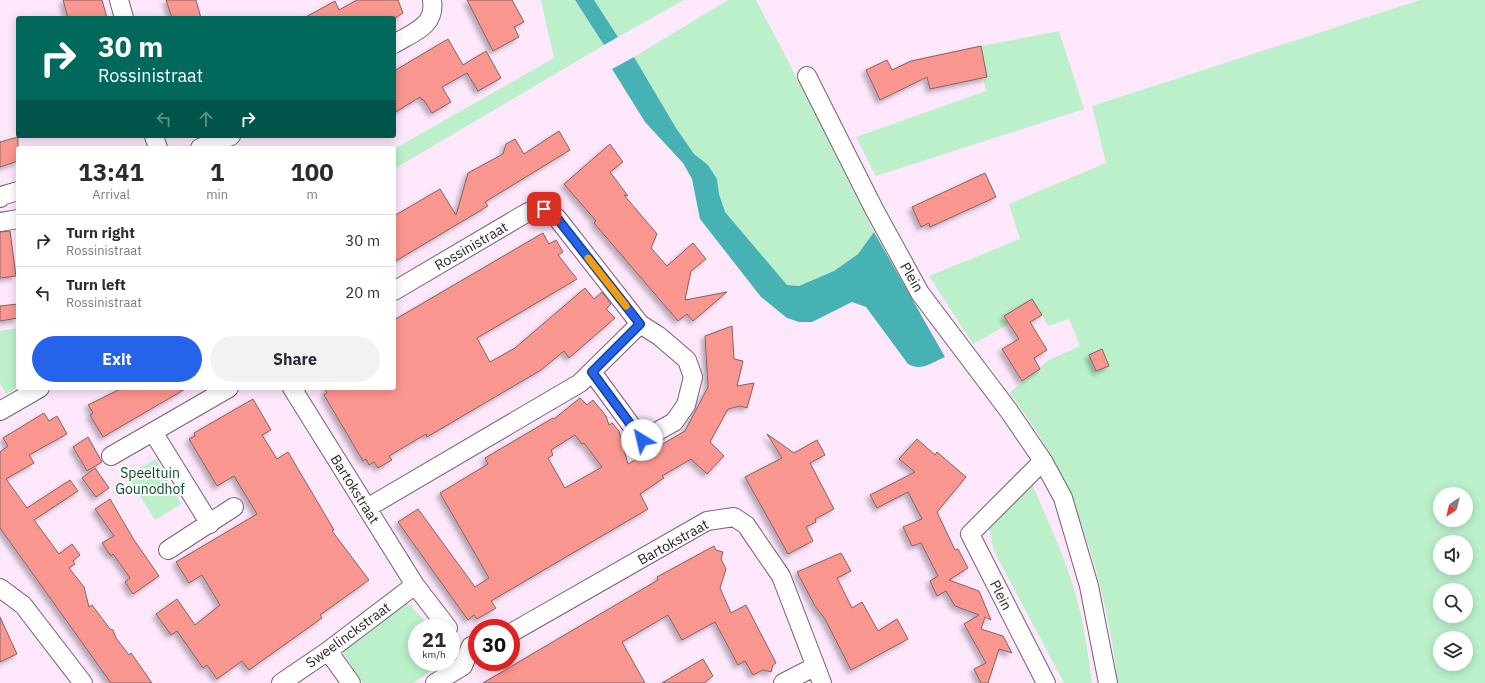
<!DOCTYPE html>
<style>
:root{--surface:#fff;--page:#f2f2f3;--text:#2b2b33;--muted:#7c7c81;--line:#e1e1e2;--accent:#2563eb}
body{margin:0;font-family:"IBM Plex Sans",sans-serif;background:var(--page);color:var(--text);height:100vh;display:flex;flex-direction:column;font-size:15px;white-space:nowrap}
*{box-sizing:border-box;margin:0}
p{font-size:13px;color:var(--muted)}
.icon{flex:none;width:22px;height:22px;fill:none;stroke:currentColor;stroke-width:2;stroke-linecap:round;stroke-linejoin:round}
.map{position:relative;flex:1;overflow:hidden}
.side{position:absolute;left:16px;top:146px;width:380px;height:244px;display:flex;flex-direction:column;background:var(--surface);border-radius:4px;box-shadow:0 2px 10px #0003}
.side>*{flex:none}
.guide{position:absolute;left:16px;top:16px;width:380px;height:122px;border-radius:4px;box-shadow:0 2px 10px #0003;background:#00695c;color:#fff;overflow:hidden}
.needle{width:26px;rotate:215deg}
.tools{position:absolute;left:1433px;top:487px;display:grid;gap:8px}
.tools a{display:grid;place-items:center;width:40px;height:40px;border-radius:50%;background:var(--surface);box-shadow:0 2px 10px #0003;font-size:20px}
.speed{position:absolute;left:408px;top:619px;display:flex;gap:8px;font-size:20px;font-weight:700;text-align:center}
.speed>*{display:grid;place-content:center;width:52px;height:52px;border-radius:50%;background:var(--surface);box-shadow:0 2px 10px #0003;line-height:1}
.speed small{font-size:10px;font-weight:400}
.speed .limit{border:6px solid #d22;background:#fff;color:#111}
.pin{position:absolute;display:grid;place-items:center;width:34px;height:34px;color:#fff;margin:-17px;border-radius:8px;box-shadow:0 2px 6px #0006}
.me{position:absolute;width:44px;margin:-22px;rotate:324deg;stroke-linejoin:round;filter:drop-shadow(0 0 3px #0008)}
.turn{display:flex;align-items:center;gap:14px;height:84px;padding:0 16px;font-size:18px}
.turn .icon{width:52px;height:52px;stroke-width:2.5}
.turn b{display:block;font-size:28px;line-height:34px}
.lanes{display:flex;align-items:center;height:38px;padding:0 16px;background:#0003;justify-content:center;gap:20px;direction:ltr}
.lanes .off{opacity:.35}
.eta{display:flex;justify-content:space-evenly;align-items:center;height:68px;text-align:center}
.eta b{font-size:24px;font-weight:700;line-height:28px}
.button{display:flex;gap:8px;margin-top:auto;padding:8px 16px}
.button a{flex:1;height:46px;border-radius:24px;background:var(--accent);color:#fff;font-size:16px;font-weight:700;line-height:46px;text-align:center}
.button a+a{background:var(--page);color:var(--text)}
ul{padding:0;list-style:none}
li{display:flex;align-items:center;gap:12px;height:52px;padding:0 16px;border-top:1px solid var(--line)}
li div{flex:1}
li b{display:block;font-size:15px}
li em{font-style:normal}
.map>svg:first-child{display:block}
.green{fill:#bbf0cb;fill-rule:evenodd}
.water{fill:#47b2b4}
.building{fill:#fa9690;stroke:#836360;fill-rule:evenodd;filter:url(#shadow)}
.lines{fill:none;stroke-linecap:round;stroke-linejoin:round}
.minor-casing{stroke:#776075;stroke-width:20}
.minor{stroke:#fff;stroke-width:18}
.route-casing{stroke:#184099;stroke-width:10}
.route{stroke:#2563eb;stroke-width:7}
.slow{stroke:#f59e0b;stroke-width:7}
.labels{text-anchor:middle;stroke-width:4;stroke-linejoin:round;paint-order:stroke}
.street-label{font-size:14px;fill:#2e252e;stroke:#fcfcfc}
.park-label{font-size:14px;fill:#0a512c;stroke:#fcfcfc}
</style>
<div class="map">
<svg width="1485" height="683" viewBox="0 0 1485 683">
<defs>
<filter id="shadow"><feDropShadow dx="-3.5" dy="3.5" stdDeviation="2" flood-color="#0004"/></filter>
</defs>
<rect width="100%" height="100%" fill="#fde7fb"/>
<path class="green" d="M541,0h34l29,45 -210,124v-20l160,-91z
M594,0h90l-66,37z
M728,0h28l30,57 88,175 -16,22 -24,17 -35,15 -12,-1 -62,-73 -6,-18 -2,-15 -9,-14 -14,-11 -18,-26 -42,-71z
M1420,0h65v683h-367c-12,-100 -44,-211 -109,-290l40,-33 31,-14 -11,-27 -21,7 -10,-19 -65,37 -44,-68 91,-37 -11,-35 97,-41 -14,-57zM1440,494h26v26h-26zM1440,542h26v26h-26zM1440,590h26v26h-26zM1440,638h26v26h-26z
M1059,31l25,78 -208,67 -20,-39 130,-46 -9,-44z
M18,328v59l-12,7 -6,-11v-52z
M156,459l25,45 -26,16 -28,-45z
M1032,484c16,37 33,73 44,111 8,29 12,59 16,88h-28l-70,-132 -5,-22z
M405,600l26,28h-14v34h28l-32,21h-50l-22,-33z"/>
<path class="water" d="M575,0h19l24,37 -14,8z
M634,57l42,71 18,26 14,11 9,14 2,15 6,18 62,73 12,1 35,-15 24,-17 16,-22 71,125c-12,5 -24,15 -37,7l-42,-57 -14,-5 -40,20h-13l-12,-4 -26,-21 -61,-78 -8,-40 -9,-16 -38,-41 -33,-53z"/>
<path class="building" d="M63,0h39l5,18h-39z
M166,0h30l5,18h-29z
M357,0h41l5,13 -8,5h-91l31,-17 4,9z
M467,0h45l12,22 -10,5 5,10 -26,14z
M448,39l15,26 23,-14 15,27 -23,13 -11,-18 -25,14 9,15 -19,11 -9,-14 -1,1 -2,-3 -26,16v-42z
M981,46l6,31 -57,12 -3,-12 -47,23 -14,-30 21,-10 5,10 19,-9z
M559,131l11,19 -85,52 3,4 -94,56v-46l46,-27 16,26 12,-42 35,-19 3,-10 9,-5 9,15z
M18,137v24l-18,6v-25z
M610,144l13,18 -13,10 18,24 -4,-1 33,39 -6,14 16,18 26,-23 13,16 -15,12 -6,29 42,-8 -34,29 -6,-7 -9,7 -84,-98 2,-2 -32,-37z
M985,173l11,24 -66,30 -1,-4 -8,4 -9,-20z
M10,231l6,45 -16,2v-46z
M543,233l6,11 7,-4 7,12 -5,3 19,24 -100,59 13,24 25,-14 70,-60 9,11 8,-7 9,12 -5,5 9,9 -46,40 -5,-7 -23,19 -114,67 -1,-3 -37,22 3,4 -14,8 -4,-6 -5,3 -3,-6 -3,2 -39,-66 3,-2 -3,-5h70v-68z
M1032,299l10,16 -12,7 17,28 -13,8 6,11 -18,12 -20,-32 17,-10 -15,-23z
M18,304v14l-18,3v-15z
M732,326l2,33 9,2 -6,25 17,-3 -7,25 -7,-2 -12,3 -18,33 14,14 -17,18 -16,-15 -29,17 2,2 -24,16 8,15 -157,92 5,7 -19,11 -3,-4 -6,5 -70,-98 20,-13 57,78 14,-9 -49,-85 48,-29 -3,-6 68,-40 1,1 26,-21 7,7 6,-5 13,16 3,9 3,-2 7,8 9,33 57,-33 23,-44 -3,-51zM575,435l7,9 2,-1 18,24 -37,21 -17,-30 5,-3 -2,-5z
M1102,349l7,17 -13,5 -7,-16z
M122,388h65l-84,49 -13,-22 3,-2 -5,-8z
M253,399l18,31 -9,5 15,24 11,-7 46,78 -2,1 37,49 -49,35 2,3 -73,52 -7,-9 -25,18 -10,-14 -4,3 -26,-37 -6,4 -15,-21 21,-15 18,26 25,-20 -18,-30 -13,8 -13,-21 81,-48 -23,-38 -17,10 -28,-47 6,-3 -1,-3z
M44,413l5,8 8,-5 10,18 -38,21 5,8 -28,16 21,29 43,-28 8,11 -44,29 25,34 13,-10 8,11 -7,6 2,3 -6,4 15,19 5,20 3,-2 18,24 3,1 3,8 13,17 2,-2 21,30h-41l-111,-155v-76l8,-6 -5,-8z
M767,434l27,19 23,-13 8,15 -15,8 24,46 -19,10 1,3 -10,5 7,14 -25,13 -43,-77 37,-19z
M88,437l14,25 -15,9 -14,-24z
M917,439l18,16 2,-3 29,25 -29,35 18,38 3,-1 10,19 -19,12 30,11 12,29 -6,-3 -4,12 22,7 9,17 -13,-4 -11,34h-7l-7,-14 12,-6 -22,-39 15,-9 -24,-9 -9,-15 -9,5 -7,-15 8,-5 -17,-33 -9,3 -9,-19 19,-8 -14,-27 -31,16 -7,-13 45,-23 -16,-13z
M95,468l14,20 -13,9 -14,-19z
M110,499l24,41 25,36 -26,18 -8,-12 5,-4 -17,-24 -2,2 -9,-13 12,-7 -19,-27z
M714,546l2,4 7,2 -2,7 5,10 -6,19 11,25 15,-8 30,58 -3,2 -2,7 -8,-2 -10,5 -8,-14 -7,4 -23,-43 -33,18 -14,-25 -46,27 23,41h-162l175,-103 -1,-3z
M841,553l10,18 -14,7 15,30 10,-6 16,29 19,-12 11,20 -57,31 -26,-51 -10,-13 -18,-34z
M0,617l17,37 -17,8z
M703,659l10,17 -9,7h-42z"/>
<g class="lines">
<defs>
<path id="minor" d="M119,0l5,18
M394,44c20,-12 42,-18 38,-44
M807,76l67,133 46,84 89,118 34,50 20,37 26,88 19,97
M154,136l4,12
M200,148l31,-12
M0,198l1,-2 17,-5
M0,222l18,-3
M592,372l50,68 32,-18 12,-17 7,-28 -6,-17 -28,-24 -19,-12
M292,388l123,197 33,43
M0,411l40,-23
M153,432l57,92
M111,456l118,-68
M1043,461l-73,73 76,149
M367,508l213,-125 60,-59 -83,-106 -12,-9 -17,3 -134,79
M168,550l66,-43
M0,588l23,17 60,78
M511,633l196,-112 27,-4 12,8 35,51 41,107
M328,651l23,32
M281,683l47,-32 87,-66
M435,683l28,-17 8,-20
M783,683l31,-16"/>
</defs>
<use href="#minor" class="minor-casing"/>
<use href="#minor" class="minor"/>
</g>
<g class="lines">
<defs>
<path id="route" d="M544,209l13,9 83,106 -48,48 50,68"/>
</defs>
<use href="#route" class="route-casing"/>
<use href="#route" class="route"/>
<path class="slow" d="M588,258l38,48"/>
</g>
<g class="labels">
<g class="street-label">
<text transform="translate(471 246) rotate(-30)" y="5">Rossinistraat</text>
<text transform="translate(912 277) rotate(60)" y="5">Plein</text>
<text transform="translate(355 489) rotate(58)" y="5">Bartokstraat</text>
<text transform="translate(673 542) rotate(-29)" y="5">Bartokstraat</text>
<text transform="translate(1001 595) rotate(63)" y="5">Plein</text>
<text transform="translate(348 635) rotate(-36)" y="5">Sweelinckstraat</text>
</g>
<g class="park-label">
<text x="150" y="478">Speeltuin<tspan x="150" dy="16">Gounodhof</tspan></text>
</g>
</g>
</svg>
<div class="tools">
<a><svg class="needle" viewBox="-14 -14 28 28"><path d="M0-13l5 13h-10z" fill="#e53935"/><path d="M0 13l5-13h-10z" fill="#7c7c81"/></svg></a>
<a><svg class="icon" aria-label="sound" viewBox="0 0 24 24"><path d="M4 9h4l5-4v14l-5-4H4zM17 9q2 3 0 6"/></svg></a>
<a><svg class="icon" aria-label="search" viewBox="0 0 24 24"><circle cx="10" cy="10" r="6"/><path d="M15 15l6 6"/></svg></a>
<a><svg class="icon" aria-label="layers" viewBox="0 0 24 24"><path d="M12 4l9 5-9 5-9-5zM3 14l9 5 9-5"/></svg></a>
</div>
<div class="speed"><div>21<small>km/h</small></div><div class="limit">30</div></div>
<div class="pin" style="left:544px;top:209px;background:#d93025"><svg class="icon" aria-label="arrive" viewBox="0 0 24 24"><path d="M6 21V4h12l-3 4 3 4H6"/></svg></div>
<svg class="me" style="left:642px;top:440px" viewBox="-20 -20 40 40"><circle r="19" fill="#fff"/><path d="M0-13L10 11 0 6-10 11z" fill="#2563eb"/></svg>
<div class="guide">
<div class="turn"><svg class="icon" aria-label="right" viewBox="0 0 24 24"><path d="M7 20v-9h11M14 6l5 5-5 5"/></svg><div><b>30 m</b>Rossinistraat</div></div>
<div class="lanes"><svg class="icon off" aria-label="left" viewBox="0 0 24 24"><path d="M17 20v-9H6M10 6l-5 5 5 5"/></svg><svg class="icon off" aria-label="ahead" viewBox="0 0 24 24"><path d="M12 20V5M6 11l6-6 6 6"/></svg><svg class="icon" aria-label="right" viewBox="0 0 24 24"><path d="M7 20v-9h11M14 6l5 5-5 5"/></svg></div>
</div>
<section class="side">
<div class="eta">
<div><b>13:41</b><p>Arrival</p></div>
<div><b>1</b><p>min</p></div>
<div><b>100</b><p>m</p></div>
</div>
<ul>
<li><svg class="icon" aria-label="right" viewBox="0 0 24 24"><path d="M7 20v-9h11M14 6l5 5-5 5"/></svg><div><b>Turn right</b><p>Rossinistraat</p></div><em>30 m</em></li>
<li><svg class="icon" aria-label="left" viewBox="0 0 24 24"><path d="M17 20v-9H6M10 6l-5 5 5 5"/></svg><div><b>Turn left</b><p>Rossinistraat</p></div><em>20 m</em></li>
</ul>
<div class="button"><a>Exit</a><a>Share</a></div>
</section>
</div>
